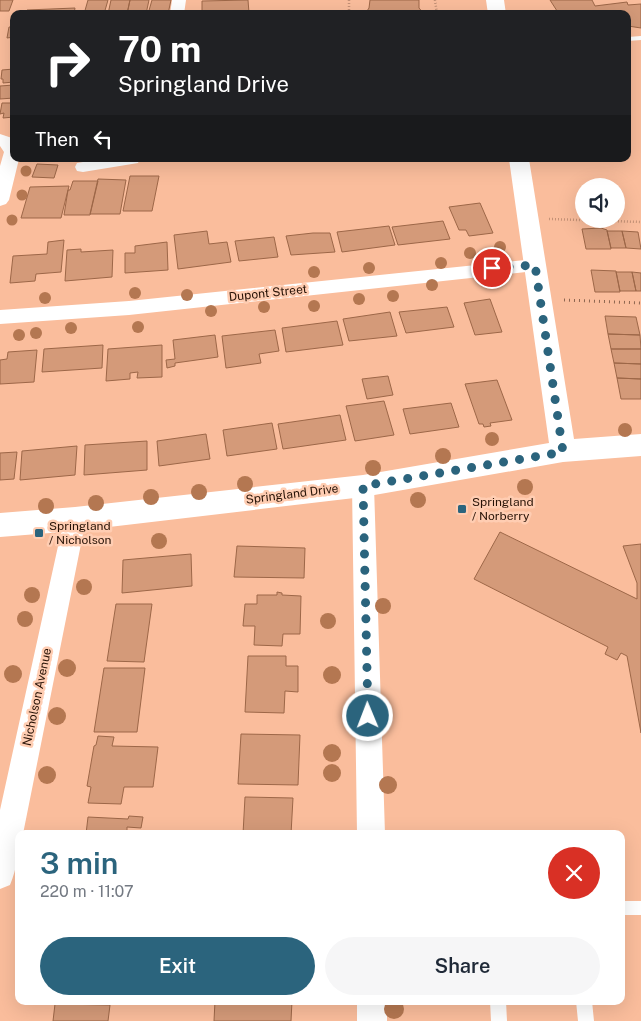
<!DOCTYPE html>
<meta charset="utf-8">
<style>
:root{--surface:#fff;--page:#f6f6f7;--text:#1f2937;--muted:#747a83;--accent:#2b647d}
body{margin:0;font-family:"Public Sans",sans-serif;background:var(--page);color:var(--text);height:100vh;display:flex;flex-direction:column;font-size:19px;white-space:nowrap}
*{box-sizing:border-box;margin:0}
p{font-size:16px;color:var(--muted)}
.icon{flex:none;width:28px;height:28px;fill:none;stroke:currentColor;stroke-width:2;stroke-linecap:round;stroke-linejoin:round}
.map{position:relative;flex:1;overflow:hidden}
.details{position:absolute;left:15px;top:830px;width:610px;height:175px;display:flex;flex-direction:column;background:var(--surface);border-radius:10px;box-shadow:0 5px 20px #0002}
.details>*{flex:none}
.banner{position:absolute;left:10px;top:10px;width:621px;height:152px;border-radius:10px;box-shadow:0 5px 20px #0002;background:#202124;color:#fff;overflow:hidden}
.tools{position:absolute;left:575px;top:178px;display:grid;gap:10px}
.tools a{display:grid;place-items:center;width:50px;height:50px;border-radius:50%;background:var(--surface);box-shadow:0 5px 20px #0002;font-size:25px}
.pin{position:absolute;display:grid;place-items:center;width:42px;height:42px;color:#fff;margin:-21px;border:2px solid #fff;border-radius:50%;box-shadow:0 1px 5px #0007}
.me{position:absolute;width:55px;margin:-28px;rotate:359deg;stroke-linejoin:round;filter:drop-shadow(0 0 4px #0008)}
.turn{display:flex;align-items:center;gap:18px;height:105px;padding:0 25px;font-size:22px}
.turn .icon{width:65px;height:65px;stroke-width:2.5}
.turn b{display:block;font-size:35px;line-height:42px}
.then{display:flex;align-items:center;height:48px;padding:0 25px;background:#0003;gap:10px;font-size:19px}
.round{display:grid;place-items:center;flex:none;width:52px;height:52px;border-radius:26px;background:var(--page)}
.head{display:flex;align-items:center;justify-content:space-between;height:85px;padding:0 25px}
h1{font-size:30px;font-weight:600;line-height:38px;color:var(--accent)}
.action{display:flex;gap:10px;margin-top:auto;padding:10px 25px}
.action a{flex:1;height:58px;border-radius:30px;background:var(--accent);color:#fff;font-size:20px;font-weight:600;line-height:58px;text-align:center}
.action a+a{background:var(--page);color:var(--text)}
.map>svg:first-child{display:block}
.building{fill:#d49a79;stroke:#9d6748}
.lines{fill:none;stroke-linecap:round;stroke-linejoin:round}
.path-far1{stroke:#8d654f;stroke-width:2.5;stroke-dasharray:0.5 2.5;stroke-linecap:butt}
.path{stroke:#8d654f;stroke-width:3;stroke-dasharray:1 4;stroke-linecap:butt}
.service{fill:#fff;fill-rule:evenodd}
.minor{fill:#fff;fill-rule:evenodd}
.tertiary{fill:#fff;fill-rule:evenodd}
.tree{fill:#b47751}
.route{stroke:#2b647d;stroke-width:9;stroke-dasharray:0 16.2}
.poi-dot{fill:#2b647d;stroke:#ffcdb2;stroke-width:2}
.labels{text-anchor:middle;stroke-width:5;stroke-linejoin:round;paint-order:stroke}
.street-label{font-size:12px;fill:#271206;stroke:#ffcdb2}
.poi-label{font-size:12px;fill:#271206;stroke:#ffcdb2;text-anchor:start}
</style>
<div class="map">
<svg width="641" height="1021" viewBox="0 0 641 1021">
<rect width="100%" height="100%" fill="#fabd9c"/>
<path class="building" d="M0,0h13l-4,11h-9z
M88,0h20l-4,14h-20z
M111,0h19l-3,14h-19z
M130,0h19l-3,14h-19z
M152,0h19l-3,14h-20z
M248,0l1,13 -47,1v-13z
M370,0h49v8l5,6h-59l4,-6z
M550,0h42l3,6 32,-4 1,3 13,-1v24l-13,-2v-12h-69z
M75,8l-1,6h-47v-4z
M9,27h5v10l-7,1z
M14,69v13l-11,1v-4h-2l1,-9z
M14,85v13l-14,1v-13z
M2,103h12v14l-11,1 1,-5 -4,1z
M37,164l21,1 -4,13 -22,-1z
M130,176h29l-7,35h-29z
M98,179l28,1 -6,34h-30z
M73,181h25l-8,34h-26l4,-25h2z
M69,186l-8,32h-40l9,-31z
M480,203l13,30 -24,3 -3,-6h-7l-10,-23z
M443,221l7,18 -52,6 -6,-18z
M389,226l6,19 -53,7 -5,-20z
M601,228l6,2 4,19h-25l-4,-20z
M207,231l2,13 18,-2 4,20 -53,7 -4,-34z
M607,231h15l4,17h-15z
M622,231l16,1 3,17 -15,-1z
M313,233h17l5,19 -44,3 -5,-19z
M274,237l4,20 -39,4 -4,-20z
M64,240l-3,32 -25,2 -1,7 -25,2 3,-27 34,-2 1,-12z
M167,242l1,28 -43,3v-20h10v-7z
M81,249v3l32,-2 -1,27 -47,4 2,-31z
M591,270l25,1 4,21h-25z
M616,272h16l4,19h-16z
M632,272l9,1v18h-5z
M490,299l12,33 -27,3 -11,-32z
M447,307l7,20 -48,6 -7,-21z
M390,312l7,24 -48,5 -6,-22z
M605,316l31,1 4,18 -32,-1z
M337,321l6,24 -57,7 -4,-24z
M275,330l4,21 -20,3 2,9 -35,5 -4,-32z
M608,334l32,1 1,14h-30z
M215,335l3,22 -43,6v3l-8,2 -1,-8 9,-1 -2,-19z
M103,345l-1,23 -60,4 2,-23z
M162,345v32l-25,1 1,-6 -8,1v6l-24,2 2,-32z
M611,349h30v15l-27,-1z
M37,350l-3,32 -34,2v-24l7,-1 1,-7z
M614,363l27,1v15l-24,-1z
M388,376l5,19 -26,4 -5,-20z
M617,378l24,1v20h-20z
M497,380l15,40 -22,3 1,3 -7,1 -1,-3h-4l-14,-40z
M384,401l10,34 -39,6 -9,-35z
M451,403l8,24 -49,7 -7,-25z
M340,415l6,25 -63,9 -5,-25z
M272,423l5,26 -50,7 -4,-26z
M206,434l4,25 -51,7 -2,-25z
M147,441v29l-63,5 1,-30z
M77,446l-2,29 -55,5 2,-29z
M17,452l-3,27 -14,1v-27z
M500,532l137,67v-16l-14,-37 18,-2v189l-14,-77 -6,-3 -4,7 -12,-6 3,-7 -134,-68z
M237,546l68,2 -1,30 -70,-1z
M191,554l1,32 -70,7 1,-33z
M277,592l5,1v2l19,1 -1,38h-17l-1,12 -28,-1 1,-19h-12l2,-22h12v-9h20z
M116,604h36l-8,58 -37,-1z
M248,656h38v10h12v26l-13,-1 -1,22 -39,-1z
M104,668h41l-8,64h-43z
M241,734l59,1 -2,50 -60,-1z
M98,736l16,1 -2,9 46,1 -5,40h-29l-3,17 -33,-1 3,-16 -4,-1 7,-40 2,-1z
M245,797l48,1 -2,36h-48z
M129,816l14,1 -2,11 -14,-1v7h-41l2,-17 40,2z
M215,1001h77l-1,20h-77z
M55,1004l55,1 -2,16h-55z"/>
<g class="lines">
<path class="path-far1" d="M349,0v14
M435,0l2,14
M549,219l92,3"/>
<path class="path" d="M564,300l77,3"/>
<path class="service" d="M641,36v4l-13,1v-4z
M621,901h20v14h-20z
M490,1001h16l1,20h-16z
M576,1001h16l2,20h-16z"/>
<path class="minor" d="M172,0h14l-2,14h-14z
M0,134l12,4 2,21h5l-10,41 -3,4 -6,2v-40l4,-14 -4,-6z
M101,159h39l-2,4 -6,1 -49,8 -6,-1 -2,-4 2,-4z
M535,259l7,1 2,5 -2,5 -7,1 -406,44 -129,9v-14l129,-9z
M363,477l8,2 3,7 11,348h-28l-5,-348 3,-7z
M75,509l8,3 3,7 -63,315h-4c0,18 -2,34 -9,51l-10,4v-79l64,-291 3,-7z
M357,1001h30v20h-30z"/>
<path class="tertiary" d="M486,0h18l2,14h-18z
M509,159h20l45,280 67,-5v22l-78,6 -200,35 -288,34 -75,6v-24l75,-6 288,-32 186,-32z"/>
</g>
<g class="tree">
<circle cx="26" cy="171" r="5.5"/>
<circle cx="22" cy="195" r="5.5"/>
<circle cx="12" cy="220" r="5.5"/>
<circle cx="500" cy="247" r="6"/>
<circle cx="470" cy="253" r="6"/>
<circle cx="441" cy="263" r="6"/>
<circle cx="369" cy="268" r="6"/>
<circle cx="314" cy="272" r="6"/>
<circle cx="432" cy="285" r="6"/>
<circle cx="135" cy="293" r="6"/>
<circle cx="187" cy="295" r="6"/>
<circle cx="393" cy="296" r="6"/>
<circle cx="45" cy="298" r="6"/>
<circle cx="359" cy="299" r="6"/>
<circle cx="314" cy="306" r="6"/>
<circle cx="264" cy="307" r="6"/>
<circle cx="211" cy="311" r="6"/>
<circle cx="138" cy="327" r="6"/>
<circle cx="71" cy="328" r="6"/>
<circle cx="36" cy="333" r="6"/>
<circle cx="19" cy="335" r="6"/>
<circle cx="625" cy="430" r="7"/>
<circle cx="492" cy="439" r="7"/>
<circle cx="443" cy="456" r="8"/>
<circle cx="373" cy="468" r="8"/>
<circle cx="245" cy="484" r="8"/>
<circle cx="525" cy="487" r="8"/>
<circle cx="199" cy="492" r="8"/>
<circle cx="151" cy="497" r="8"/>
<circle cx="418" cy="500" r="8"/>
<circle cx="96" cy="503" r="8"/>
<circle cx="46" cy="506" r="8"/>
<circle cx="159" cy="541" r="8"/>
<circle cx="84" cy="587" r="8"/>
<circle cx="32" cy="595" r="8"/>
<circle cx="383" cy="606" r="8"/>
<circle cx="25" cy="619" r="8"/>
<circle cx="328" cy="621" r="8"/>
<circle cx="67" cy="668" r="9"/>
<circle cx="13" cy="674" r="9"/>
<circle cx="332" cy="675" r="9"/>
<circle cx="57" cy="716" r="9"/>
<circle cx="332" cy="753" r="9"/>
<circle cx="332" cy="773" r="9"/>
<circle cx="47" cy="775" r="9"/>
<circle cx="388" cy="785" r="9"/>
<circle cx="394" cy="1009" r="10"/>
</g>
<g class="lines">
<path class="route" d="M368,716l-5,-230 200,-34 -28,-187 -43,3"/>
</g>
<g class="poi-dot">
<rect x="457" y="504" width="10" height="10" rx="2.5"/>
<rect x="34" y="528" width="10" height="10" rx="2.5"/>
</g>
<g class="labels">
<g class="street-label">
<text transform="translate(268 293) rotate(-6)" y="4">Dupont Street</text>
<text transform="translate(292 494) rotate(-7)" y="4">Springland Drive</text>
<text transform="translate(37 697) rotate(-78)" y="4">Nicholson Avenue</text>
</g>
<g class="poi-label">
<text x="472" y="506">Springland<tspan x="472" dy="14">/ Norberry</tspan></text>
<text x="49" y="530">Springland<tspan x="49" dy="14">/ Nicholson</tspan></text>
</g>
</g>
</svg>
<div class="tools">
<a><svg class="icon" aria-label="sound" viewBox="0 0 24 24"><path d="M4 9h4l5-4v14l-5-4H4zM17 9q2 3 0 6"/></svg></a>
</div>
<div class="pin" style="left:492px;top:268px;background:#d93025"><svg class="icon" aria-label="arrive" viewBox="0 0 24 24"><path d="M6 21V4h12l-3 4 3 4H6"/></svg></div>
<svg class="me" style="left:368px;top:716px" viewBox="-20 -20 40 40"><circle r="17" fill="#2b647d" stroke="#fff" stroke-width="3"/><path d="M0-11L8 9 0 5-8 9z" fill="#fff"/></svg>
<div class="banner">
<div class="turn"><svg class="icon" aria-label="right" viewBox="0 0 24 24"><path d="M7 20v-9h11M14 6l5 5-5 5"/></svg><div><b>70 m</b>Springland Drive</div></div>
<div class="then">Then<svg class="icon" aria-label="left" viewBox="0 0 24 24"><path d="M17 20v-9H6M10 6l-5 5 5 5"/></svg></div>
</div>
<section class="details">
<div class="head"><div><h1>3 min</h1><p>220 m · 11:07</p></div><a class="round" style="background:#d93025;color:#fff"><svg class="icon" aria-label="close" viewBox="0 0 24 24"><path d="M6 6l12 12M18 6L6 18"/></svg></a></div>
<div class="action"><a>Exit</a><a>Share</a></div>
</section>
</div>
